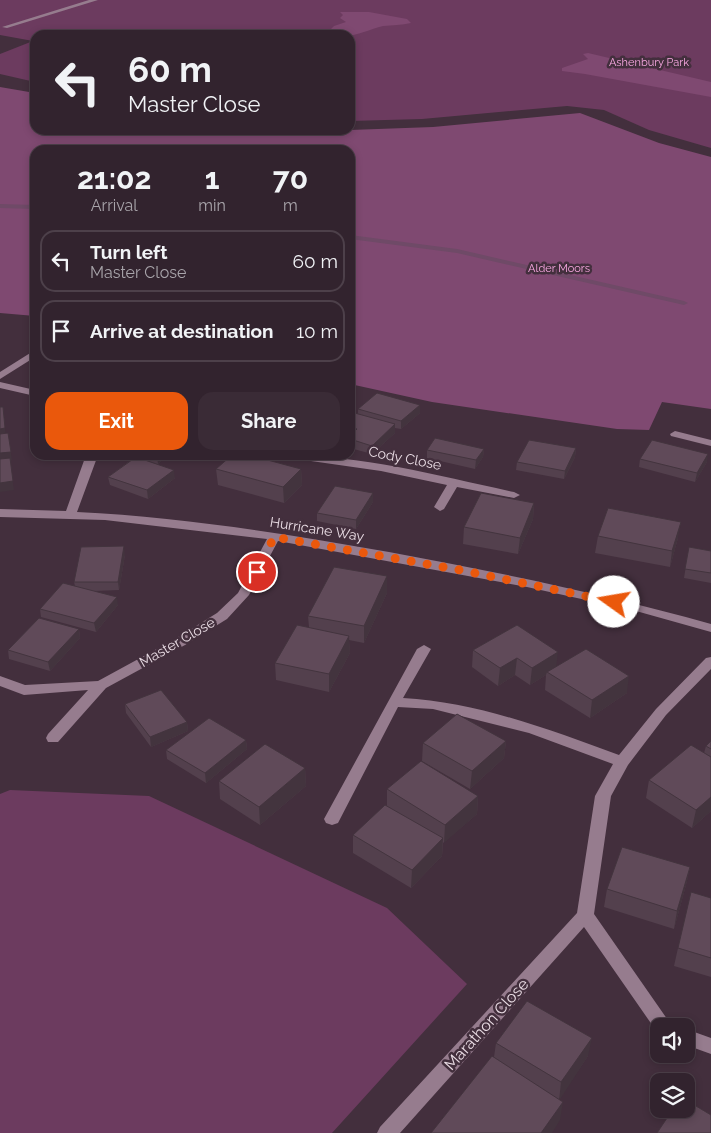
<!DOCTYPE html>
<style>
:root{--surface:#32232e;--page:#3a2b36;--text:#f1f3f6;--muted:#a8a4aa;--line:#4d404a;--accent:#ea580c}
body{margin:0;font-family:Raleway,sans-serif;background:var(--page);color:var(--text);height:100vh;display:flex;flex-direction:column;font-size:19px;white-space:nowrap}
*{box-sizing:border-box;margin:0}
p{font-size:16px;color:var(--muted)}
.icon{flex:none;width:28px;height:28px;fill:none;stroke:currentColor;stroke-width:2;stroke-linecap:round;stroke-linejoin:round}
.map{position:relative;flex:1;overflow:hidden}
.sheet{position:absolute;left:30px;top:145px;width:325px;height:315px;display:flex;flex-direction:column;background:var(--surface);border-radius:15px;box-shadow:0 2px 8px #0003,0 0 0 1px var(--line)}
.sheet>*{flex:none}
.hud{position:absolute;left:30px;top:30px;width:325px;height:105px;border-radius:15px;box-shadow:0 2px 8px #0003,0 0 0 1px var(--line);background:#32232e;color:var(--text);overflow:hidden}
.controls{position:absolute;left:650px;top:1018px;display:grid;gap:10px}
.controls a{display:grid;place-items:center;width:45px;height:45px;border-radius:10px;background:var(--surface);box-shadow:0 2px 8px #0003,0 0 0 1px var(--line);font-size:25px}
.pin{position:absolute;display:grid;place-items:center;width:42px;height:42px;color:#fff;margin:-21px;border:2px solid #fff;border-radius:50%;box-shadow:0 1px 5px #0007}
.me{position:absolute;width:55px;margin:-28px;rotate:283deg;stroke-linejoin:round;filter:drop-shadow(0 0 4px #0008)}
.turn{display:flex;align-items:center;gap:18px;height:105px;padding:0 15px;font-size:22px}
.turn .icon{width:65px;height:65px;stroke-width:2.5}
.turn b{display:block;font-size:35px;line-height:42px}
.eta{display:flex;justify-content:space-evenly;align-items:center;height:85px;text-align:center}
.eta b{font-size:30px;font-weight:700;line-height:35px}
.primary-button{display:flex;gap:10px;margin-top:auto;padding:10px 15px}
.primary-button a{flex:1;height:58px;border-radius:15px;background:var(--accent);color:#fff;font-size:20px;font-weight:700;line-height:58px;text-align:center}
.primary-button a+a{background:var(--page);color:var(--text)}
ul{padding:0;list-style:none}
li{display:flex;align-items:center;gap:15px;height:62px;margin:0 10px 8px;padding:0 5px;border:2px solid var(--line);border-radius:15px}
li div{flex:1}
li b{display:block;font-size:19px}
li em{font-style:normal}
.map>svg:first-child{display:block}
.green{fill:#6c3b5f}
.forest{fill:#7f4971}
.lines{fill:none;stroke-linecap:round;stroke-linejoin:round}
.stream{fill:#6f4a67;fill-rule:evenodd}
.minor{fill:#967c8e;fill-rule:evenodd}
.wall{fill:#53404d}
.shaded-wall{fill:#43343e}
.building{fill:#604a59;stroke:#43343e}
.route{stroke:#ea580c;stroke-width:9;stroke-dasharray:0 16.2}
.labels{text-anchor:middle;stroke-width:5;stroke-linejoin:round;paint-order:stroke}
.far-park-label{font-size:11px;fill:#f9a8e2;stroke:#432f3d}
.street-label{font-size:14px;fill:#ebdee6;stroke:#432f3d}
.near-street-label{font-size:16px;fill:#ebdee6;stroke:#432f3d}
</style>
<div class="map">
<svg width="711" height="1133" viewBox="0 0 711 1133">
<rect width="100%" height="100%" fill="#432f3d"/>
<path class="green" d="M0,0h711v148l-62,-18 -45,-20 -37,-4 -145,13 -72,2v-86h-315v47l-35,-8v-20l33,-13 -33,-6z
M10,790l139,6 238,112 80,76 -135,149h-332v-339z"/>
<path class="forest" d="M340,12h29l38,7 4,4c-9,2 -19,2 -28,3 -18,4 -37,17 -54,5l5,-5 12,-4 -6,-4 3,-3z
M588,53l123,29v15l-126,-23 -23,-3v-3l26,-9 -5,-5z
M0,87l35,6v37h315l83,-3 147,-14 79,30 52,14v252l-49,-7 -13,28 -32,-1 -185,-27 -82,-18v-234h-315v166l-35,-3z"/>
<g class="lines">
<path class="stream" d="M0,204l35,1v4l-35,-1z
M350,235l107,14 227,52 4,2 -4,2 -227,-52 -107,-14z"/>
<path class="minor" d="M89,0h9l-91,28 -5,-1z
M35,350v7l-35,22v-7z
M0,382l35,8v6l-35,-8z
M675,431l36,9v6l-40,-10 -1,-2z
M86,455h12l-21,57c105,5 209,22 312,40 108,20 216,42 322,72v8l-75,-21 -109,-24 -249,-46 -29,54 -22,24 -42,26 -79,43 -48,54h-10l-2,-4 2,-4 40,-44 -64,5 -24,-9v-10l25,9 73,-4 77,-42 42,-26 21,-20 29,-54 -162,-19 -105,-3v-8l66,2z
M284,455c78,0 155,21 230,37l6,3 -6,3 -57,-11 -13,22 -4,2 -6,-4 13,-22 -66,-14 -91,-13z
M424,645l7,4 -28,49c75,4 147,32 216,57l37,-46 50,-51 5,-1v12l-45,46 -38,50 -17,31 -17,118 78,112h-13v6h-2l-73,-105 -184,206h-23l3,-6 197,-214 18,-117 18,-32 -84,-31 -96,-24 -35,-2 -60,116 -6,2 -6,-2 -2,-4 93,-170z
M686,1029l25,9v16l-25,-9z"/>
</g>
<path class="wall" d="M420,405v8l-19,16 -6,-1v5l-23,21 -22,-6v-34h8v-5z
M576,448l-1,9 -11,22 -48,-9 1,-8z
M484,449l-1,8 -8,12 -48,-11v-8z
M127,455h41l-10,9 17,14 -27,21 -38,-14 -2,-8 27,-20z
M640,459l67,3 -12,20 -56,-15z
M216,469h85l1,16 -18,18 -66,-18z
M373,493v9l-17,27 -39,-8v-8z
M534,503l-1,16 -15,35 -55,-10 1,-17z
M598,536l80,2 -8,29 -75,-14z
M689,547l22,4v32l-27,-5z
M125,555l-6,35 -25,1 24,14 -22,27 -55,-15 -1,-8 35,-23 -1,-4z
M387,593l-23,50 -15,-3 1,13 -21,39 -53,-12 -1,-17 34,-36 -1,-11z
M517,625l39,42 71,26 -37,25 -45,-28 1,-15 -16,10 -15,-10 -17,11 -26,-19 1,-17z
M79,629l1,9 -30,33 -41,-12 -1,-9z
M125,704l62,18 1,9 -37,16 -25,-34z
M246,740l1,9 -41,34 -39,-24 -1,-9z
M506,741l-2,17 -34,31 -48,-28 1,-18z
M711,741v70l-19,17 -46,-30 3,-18 55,-27 2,-7z
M305,768l1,18 -46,39 -40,-26 -1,-18z
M387,789l91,7 -1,18 -34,29 -1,13 -31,32 -58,-35v-18l34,-29z
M690,867l-4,18 -12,44 -70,-22 3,-18z
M711,898v79l-37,-11 4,-18z
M496,1043l92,13 -29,43 1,21 -66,-63z"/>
<path class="shaded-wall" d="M420,405v8l-19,16v-8z
M3,407l3,30h-6v-8z
M395,424v9l-23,21v-8z
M8,433l4,27 -2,1 4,29 -14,2v-39z
M576,448l-1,9 -11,22 1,-8z
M484,449l-1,8 -8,12 1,-9z
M708,454l-1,8 -12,20 2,-9z
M157,455h11l-10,9z
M301,469l1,16 -18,18 -1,-16z
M174,470l1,8 -27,21 -1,-9z
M373,493v9l-17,27v-9z
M534,503l-1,16 -15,35 2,-16z
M681,522l-3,16 -8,29 2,-16z
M124,546l1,9 -6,35 -1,-8z
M387,576v17l-23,50v-17z
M117,597l1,8 -22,27 -2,-9z
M79,629l1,9 -30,33 -2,-9z
M349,636l1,17 -21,39v-18z
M558,652l-2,17 -9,3 -1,3 -16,10 2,-17z
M517,658l-2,17 -17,11 2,-18z
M629,676l-2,17 -37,25 2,-18z
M187,722l1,9 -37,16 -1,-10z
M246,740l1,9 -41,34 -1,-10z
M506,741l-2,17 -34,31 2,-18z
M305,768l1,18 -46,39 -1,-18z
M478,796l-1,18 -33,29 1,-18z
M711,797v14l-19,17 4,-18z
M443,838l-1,18 -31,32 1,-18z
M690,867l-4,18 -12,44 3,-18z
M592,1038l-4,18 -29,45 2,-19z
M563,1102l-3,18 -8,13h-11z"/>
<path class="building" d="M377,393l43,12 -19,16 -43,-12z
M0,407h3l2,21 -5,1z
M351,412l44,12 -23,22 -22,-7v-4l7,-6 -7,-2v-13z
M8,433l3,19 -11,1v-19z
M435,438l49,11 -8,11 -49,-10z
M529,440l47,8 -11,23 -48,-9z
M652,440l56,14 -11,19 -57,-14z
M232,455h17l52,14 -18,18 -67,-18z
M136,457l38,13 -27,20 -39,-13z
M10,458l3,23 -13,2v-24z
M335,486l38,7 -17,27 -39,-7z
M481,493l53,10 -14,35 -56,-11z
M608,508l73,14 -9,29 -74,-15z
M124,546l-6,36h-44l7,-35z
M689,547l22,4v22l-26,-4z
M334,567l53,9 -23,50 -56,-10z
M63,583l54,14 -23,26 -54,-14z
M39,618l40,11 -31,33 -40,-12z
M297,625l52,11 -20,38 -54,-11z
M517,625l41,27 -26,16 -15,-10 -17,10 -27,-18z
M586,649l43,27 -37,24 -45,-28z
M161,690l26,32 -37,15 -25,-33z
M457,714l49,27 -34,30 -49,-28z
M209,718l37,22 -41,33 -39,-23z
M711,741v8l-5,-3z
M265,744l40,24 -46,39 -40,-26z
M691,745l20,12v40l-15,13 -47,-30z
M421,761l57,35 -33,29 -58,-36z
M385,805l58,33 -31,32 -59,-35z
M622,847l68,20 -13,44 -70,-22z
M691,892l20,6v60l-33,-10z
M527,1001l65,37 -31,44 -65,-39z
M492,1056l71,46 -22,31h-110z
M686,1100l25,15v18h-54l16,-24h13z"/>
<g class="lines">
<path class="route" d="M257,572l17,-35 186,33 154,32"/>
</g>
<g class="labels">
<g class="far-park-label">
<text x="649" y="66">Ashenbury Park</text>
<text x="559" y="272">Alder Moors</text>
</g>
<g class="street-label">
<text transform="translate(405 458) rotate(11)" y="5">Cody Close</text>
<text transform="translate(317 529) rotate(9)" y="5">Hurricane Way</text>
<text transform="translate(177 642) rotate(-30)" y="5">Master Close</text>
</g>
<g class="near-street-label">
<text transform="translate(486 1024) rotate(-48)" y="6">Marathon Close</text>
</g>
</g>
</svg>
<div class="controls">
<a><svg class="icon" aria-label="sound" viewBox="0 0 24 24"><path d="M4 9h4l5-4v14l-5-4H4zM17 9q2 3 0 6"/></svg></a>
<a><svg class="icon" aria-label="layers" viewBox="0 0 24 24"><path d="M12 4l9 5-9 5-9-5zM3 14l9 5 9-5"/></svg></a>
</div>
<div class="pin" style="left:257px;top:572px;background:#d93025"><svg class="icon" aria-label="arrive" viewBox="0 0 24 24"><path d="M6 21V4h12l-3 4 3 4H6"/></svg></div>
<svg class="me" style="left:614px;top:602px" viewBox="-20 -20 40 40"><circle r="19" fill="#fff"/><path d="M0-13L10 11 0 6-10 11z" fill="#ea580c"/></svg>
<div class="hud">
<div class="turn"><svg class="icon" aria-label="left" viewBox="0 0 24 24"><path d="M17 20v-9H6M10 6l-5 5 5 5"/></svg><div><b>60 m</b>Master Close</div></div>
</div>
<section class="sheet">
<div class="eta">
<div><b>21:02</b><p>Arrival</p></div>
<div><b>1</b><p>min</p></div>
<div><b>70</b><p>m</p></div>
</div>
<ul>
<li><svg class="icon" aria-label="left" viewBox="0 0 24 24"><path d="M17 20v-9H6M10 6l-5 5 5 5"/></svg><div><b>Turn left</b><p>Master Close</p></div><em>60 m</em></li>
<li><svg class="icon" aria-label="arrive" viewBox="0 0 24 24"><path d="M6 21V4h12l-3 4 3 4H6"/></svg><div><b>Arrive at destination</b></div><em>10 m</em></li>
</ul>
<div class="primary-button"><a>Exit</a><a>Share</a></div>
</section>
</div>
